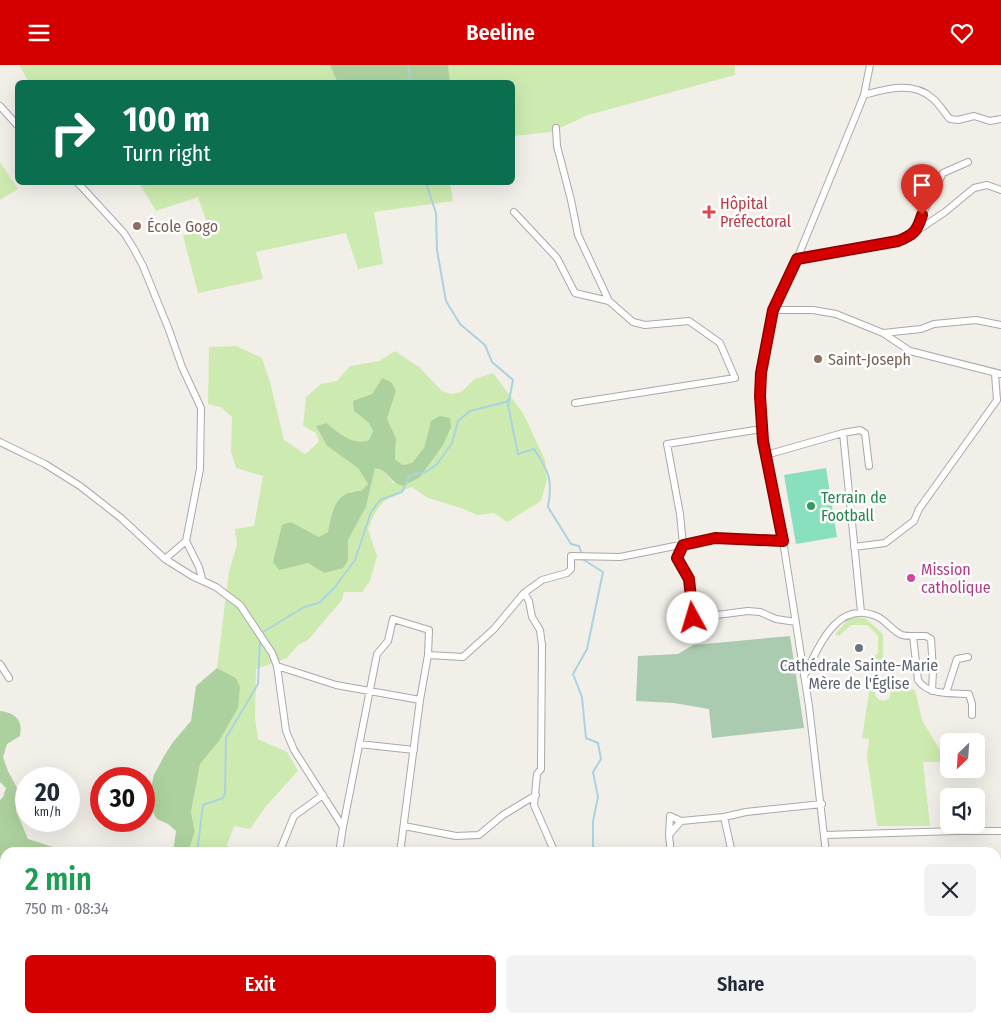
<!DOCTYPE html>
<meta charset="utf-8">
<style>
:root{--surface:#fff;--page:#f2f2f3;--text:#1f2937;--muted:#747a83;--accent:#d40000}
body{margin:0;font-family:"Fira Sans Condensed",sans-serif;background:var(--page);color:var(--text);height:100vh;display:flex;flex-direction:column;font-size:19px;white-space:nowrap}
*{box-sizing:border-box;margin:0}
p{font-size:16px;color:var(--muted)}
.icon{flex:none;width:28px;height:28px;fill:none;stroke:currentColor;stroke-width:2;stroke-linecap:round;stroke-linejoin:round}
.map{position:relative;flex:1;overflow:hidden}
.drawer{position:absolute;left:0px;top:782px;width:1001px;height:176px;display:flex;flex-direction:column;background:var(--surface);border-radius:15px 15px 0 0;box-shadow:0 5px 20px #0002}
.drawer>*{flex:none}
.guide{position:absolute;left:15px;top:15px;width:500px;height:105px;border-radius:8px;box-shadow:0 5px 20px #0002;background:#0b6e4f;color:#fff;overflow:hidden}
.needle{width:32px;rotate:205deg}
.controls{position:absolute;left:940px;top:668px;display:grid;gap:10px}
.controls a{display:grid;place-items:center;width:45px;height:45px;border-radius:8px;background:var(--surface);box-shadow:0 5px 20px #0002;font-size:25px}
.speed{position:absolute;left:15px;top:702px;display:flex;gap:10px;font-size:25px;font-weight:700;text-align:center}
.speed>*{display:grid;place-content:center;width:65px;height:65px;border-radius:50%;background:var(--surface);box-shadow:0 5px 20px #0002;line-height:1}
.speed small{font-size:12px;font-weight:400}
.speed .limit{border:8px solid #d22;background:#fff;color:#111}
.pin{position:absolute;display:grid;place-items:center;width:42px;height:42px;color:#fff;margin:-51px -21px;border-radius:50% 50% 50% 0;rotate:-45deg;box-shadow:0 0 5px #0007}
.pin .icon{rotate:45deg}
.me{position:absolute;width:55px;margin:-28px;rotate:354deg;stroke-linejoin:round;filter:drop-shadow(0 0 4px #0008)}
.turn{display:flex;align-items:center;gap:18px;height:105px;padding:0 25px;font-size:22px}
.turn .icon{width:65px;height:65px;stroke-width:2.5}
.turn b{display:block;font-size:35px;line-height:42px}
.round{display:grid;place-items:center;flex:none;width:52px;height:52px;border-radius:8px;background:var(--page)}
.headline{display:flex;align-items:center;justify-content:space-between;height:85px;padding:0 25px}
h1{font-size:30px;font-weight:600;line-height:38px;color:#1e9e55}
.action{display:flex;gap:10px;margin-top:auto;padding:10px 25px}
.action a{flex:1;height:58px;border-radius:8px;background:var(--accent);color:#fff;font-size:20px;font-weight:600;line-height:58px;text-align:center}
.action a+a{background:var(--page);color:var(--text)}
header{display:flex;justify-content:space-between;align-items:center;height:65px;padding:0 25px;background:var(--accent);color:#fff;font-size:22px;font-weight:600}
.map>svg:first-child{display:block}
.grass{fill:#cdebb0;fill-rule:evenodd}
.forest{fill:#add19e}
.cemetery{fill:#aacbaf}
.pitch{fill:#88e0be}
.lines{fill:none;stroke-linecap:round;stroke-linejoin:round}
.stream{stroke:#aad3df;stroke-width:2}
.minor-casing{stroke:#a9a9a9;stroke-width:8}
.minor{stroke:#fff;stroke-width:6}
.route-casing{stroke:#8a0000;stroke-width:12}
.route{stroke:#d40000;stroke-width:9}
.health-dot{fill:#e0444e;stroke:#fff;stroke-width:2}
.education-dot{fill:#8d6e63;stroke:#fff;stroke-width:2}
.leisure-dot{fill:#2e9e5b;stroke:#fff;stroke-width:2}
.hotel-dot{fill:#d1479c;stroke:#fff;stroke-width:2}
.worship-dot{fill:#6b7280;stroke:#fff;stroke-width:2}
.labels{text-anchor:middle;stroke-width:5;stroke-linejoin:round;paint-order:stroke}
.health-label{font-size:16px;fill:#be3a42;stroke:#fff;text-anchor:start}
.education-label{font-size:16px;fill:#785e54;stroke:#fff;text-anchor:start}
.leisure-label{font-size:16px;fill:#27864d;stroke:#fff;text-anchor:start}
.hotel-label{font-size:16px;fill:#b23c85;stroke:#fff;text-anchor:start}
.worship-label{font-size:16px;fill:#5b616d;stroke:#fff}
</style>
<header><svg class="icon" aria-label="menu" viewBox="0 0 24 24"><path d="M4 6h16M4 12h16M4 18h16"/></svg>Beeline<svg class="icon" aria-label="heart" viewBox="0 0 24 24"><path d="M12 20l-8-8c-3-5 5-10 8-4 3-6 11-1 8 4z"/></svg></header>
<div class="map">
<svg width="1001" height="958" viewBox="0 0 1001 958">
<rect width="100%" height="100%" fill="#f2efe9"/>
<path class="grass" d="M19,0h311l7,17h-308z
M448,0h287v10l-147,40 -37,17 -38,4 -1,-53 -62,-1z
M0,97l18,27 -18,11z
M139,118h311l3,18 -79,11 9,52 -25,5 -12,-36 -90,19 7,27 -65,14 -15,-57 25,-10 -10,-29 -42,14z
M236,281l26,12 8,24 14,58 21,14 14,-12 -3,-9 -13,-7 3,-29 15,-13 16,-3 13,-15 29,-5 16,-10 24,16 23,24 9,3 10,-2 14,-13 18,-6 30,40 22,47 2,19 -6,22 -34,21 -13,-9 -17,2 -16,-7 -33,-10 -16,-11c-26,9 -34,16 -44,42l9,27 -7,25 -8,11h-18l-2,8 -34,40 -10,5 -11,13 -31,11 -1,49 3,21 29,13 11,19 -31,34 -17,24 -16,-3 -7,19 -1,7 -38,1 7,-20 -4,-21 9,-48 19,-23 17,-63 -19,-10 12,-97 8,-26 -2,-16 19,-3 9,-50 -27,-8 -5,-16 1,-35 -11,-10 -13,-3 1,-57zM382,313l14,13 -9,28 9,19 -1,21 8,6 9,-1 12,-16 7,-27 -11,56 -27,6 -9,-13 -9,-3 -9,40 -18,33v20l-24,13 -16,-10 -17,-41 28,15 9,-4 4,-19 19,-23h10l7,-7 -9,-16 -32,-22 -11,-20 10,-3c14,10 25,23 43,17l4,-9 -4,-8 -15,-12 18,-17z
M851,552l14,1 18,16v33l-21,-3h4l12,-11v-17l-11,-11h-16l-12,11 -4,-2z
M870,622l6,1 -1,7 4,5 6,1 5,-4 1,-10 24,3 7,30 25,42h-24l7,64h-53l-10,-69 2,-18 -7,-1z
M19,954h68l-1,4h-68z"/>
<path class="forest" d="M330,0h118l2,17h-113z
M382,313l9,4 5,9 -9,28 9,19 -1,21 8,6 9,-2 12,-15 7,-27 9,-5 10,2 1,9 -8,18 -23,32 -17,9c-16,-5 -12,-15 -28,-18l-9,39 -18,33v20l-5,8 -19,5 -16,-10 -29,7 -6,-8 9,-37 9,-3 28,15 9,-5c4,-21 7,-41 33,-41l7,-7 -10,-16 -31,-22 -11,-20 10,-3c14,10 25,23 43,17l4,-9 -4,-8 -15,-12 -1,-10 19,-7z
M217,603l19,10 4,9 -2,21 -19,33 -19,23 -9,48 4,20 -7,20h-15l3,-21 -8,-7 -11,-5 -7,-12v-15l4,-17 10,-19 9,-14 18,-21 5,-35z
M0,646c16,2 23,9 20,25l-13,8 -4,13 5,14 9,17 -1,23 12,28 28,9 8,4 -59,1v17l-5,-2v-68l3,-3 3,-9 -6,-6z
M87,954h50l1,4h-52z"/>
<path class="cemetery" d="M790,571l14,92 -92,10 -3,-29 -35,-6 -38,-2 2,-45 40,-2 15,-9z"/>
<path class="pitch" d="M826,403l11,69 -41,7 -12,-69z"/>
<g class="lines">
<path class="stream" d="M407,18l3,-5 -2,-13
M426,118l10,30 1,37 9,51 14,23 25,21 7,17 21,18 -5,25 10,49 16,-5c15,23 19,30 14,58l23,37 8,2 5,14 19,12 -16,77 -14,25 9,23 4,41 12,5 3,16 -8,13 5,25 -5,24v32
M260,569l44,-27 15,-4 16,-16 20,-27 16,-48 9,-12 22,-8 8,-17 16,-3 11,-8 15,-21 6,-22 12,-10 36,-9 4,-4
M197,788l6,-48 20,-7 2,-5 1,-55 32,-54 2,-45
M150,958l5,-4
M667,958v-4"/>
<defs>
<path id="minor" d="M864,30c22,-6 49,-14 68,3 7,5 12,15 18,21l8,1 16,-4 16,5 11,-2
M0,41l18,20
M556,63l1,18 14,54 7,35 31,66
M78,118l46,50 10,16 9,17 26,64 13,37 19,41 -1,61 -14,72 -21,18
M514,147l43,46 18,35 34,8 24,21 12,3 44,-4 31,22 15,35 -160,25
M918,164l4,-14 21,-42 25,-11
M797,194l101,-18 10,-4 37,-25 29,-24 13,-3 14,5
M773,245h40l23,4 47,19 27,18 91,23
M883,268l38,-4 13,-5 42,-4 25,5
M755,365l-88,14 13,70 3,31 -6,13 12,21 4,39 55,-7 12,1 16,7 20,3
M843,368l17,-3 5,3 4,33
M0,377l45,22 35,22 41,32 44,41 27,17 24,11 24,18 32,48 5,13 9,65 8,19 49,77 -4,26
M766,390l77,-22 18,179
M186,476l13,26 3,12
M854,482l31,-4 29,-22 5,-12 78,-109 -2,-26
M524,528l5,8 3,16 8,13 2,15 -1,124 -4,5 -3,31 21,48
M913,571h13l5,3 2,31 -1,21
M428,590l35,2 31,-28 30,-36 18,-13 25,-7 4,-4v-13l49,1 95,-19 68,3
M0,599l9,14
M277,601l59,19 84,15
M804,611c15,-29 32,-76 72,-60 10,4 16,15 26,19 3,1 8,1 11,1l5,44c10,16 35,13 51,14l3,10v11
M946,628l11,-34 11,-2
M359,679l55,6
M404,761l52,10 23,-1 24,-20 33,-20
M343,762l34,-173 11,-13 5,-22 36,11 -1,25 -8,45 -20,153
M669,770l1,-19 11,5
M825,770l133,-4h43
M279,788l15,-37 29,-21
M671,788l-2,-18 12,-14 43,-4
M732,788l-8,-36 22,-5 76,-8
M826,788l-17,-147 -26,-165 -20,-100 -4,-45 2,-23 12,-63 24,-51 59,-144 8,-20 6,-30
M996,847l5,-1
M277,954l4,4
M343,954l14,4
M475,954l4,4
M573,954v4
M851,954l1,4
M233,958l1,-4
M291,958l1,-4
M432,958l1,-4
M540,958l1,-4
M595,958v-4
M752,958l2,-4
M892,958l4,-4"/>
</defs>
<use href="#minor" class="minor-casing"/>
<use href="#minor" class="minor"/>
</g>
<g class="lines">
<defs>
<path id="route" d="M693,553l-4,-39 -12,-21 6,-13 32,-7 68,3 -20,-100 -3,-45 1,-23 12,-63 24,-51 101,-18c15,-6 19,-9 24,-26"/>
</defs>
<use href="#route" class="route-casing"/>
<use href="#route" class="route"/>
</g>
<path class="health-dot" d="M706.5 139.5h5v5h5v5h-5v5h-5v-5h-5v-5h5z"/>
<g class="education-dot">
<circle cx="137" cy="161" r="5"/>
<circle cx="818" cy="294" r="5"/>
</g>
<circle class="leisure-dot" cx="811" cy="441" r="5"/>
<circle class="hotel-dot" cx="911" cy="513" r="5"/>
<circle class="worship-dot" cx="859" cy="583" r="5"/>
<g class="labels">
<g class="health-label">
<text x="720" y="144">Hôpital<tspan x="720" dy="18">Préfectoral</tspan></text>
</g>
<g class="education-label">
<text x="147" y="167">École Gogo</text>
<text x="828" y="300">Saint-Joseph</text>
</g>
<g class="leisure-label">
<text x="821" y="438">Terrain de<tspan x="821" dy="18">Football</tspan></text>
</g>
<g class="hotel-label">
<text x="921" y="510">Mission<tspan x="921" dy="18">catholique</tspan></text>
</g>
<g class="worship-label">
<text x="859" y="606">Cathédrale Sainte-Marie<tspan x="859" dy="18">Mère de l'Église</tspan></text>
</g>
</g>
</svg>
<div class="controls">
<a><svg class="needle" viewBox="-14 -14 28 28"><path d="M0-13l5 13h-10z" fill="#e53935"/><path d="M0 13l5-13h-10z" fill="#747a83"/></svg></a>
<a><svg class="icon" aria-label="sound" viewBox="0 0 24 24"><path d="M4 9h4l5-4v14l-5-4H4zM17 9q2 3 0 6"/></svg></a>
</div>
<div class="speed"><div>20<small>km/h</small></div><div class="limit">30</div></div>
<div class="pin" style="left:922px;top:150px;background:#d93025"><svg class="icon" aria-label="arrive" viewBox="0 0 24 24"><path d="M6 21V4h12l-3 4 3 4H6"/></svg></div>
<svg class="me" style="left:693px;top:553px" viewBox="-20 -20 40 40"><circle r="19" fill="#fff"/><path d="M0-13L10 11 0 6-10 11z" fill="#d40000"/></svg>
<div class="guide">
<div class="turn"><svg class="icon" aria-label="right" viewBox="0 0 24 24"><path d="M7 20v-9h11M14 6l5 5-5 5"/></svg><div><b>100 m</b>Turn right</div></div>
</div>
<section class="drawer">
<div class="headline"><div><h1>2 min</h1><p>750 m · 08:34</p></div><a class="round"><svg class="icon" aria-label="close" viewBox="0 0 24 24"><path d="M6 6l12 12M18 6L6 18"/></svg></a></div>
<div class="action"><a>Exit</a><a>Share</a></div>
</section>
</div>
